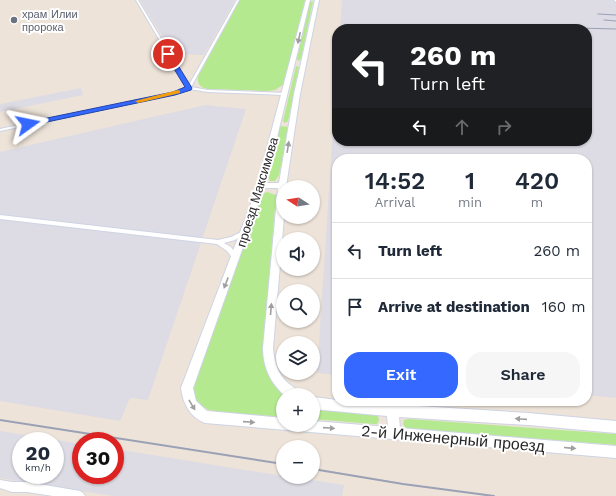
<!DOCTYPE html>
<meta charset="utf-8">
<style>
:root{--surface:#fff;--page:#f6f6f7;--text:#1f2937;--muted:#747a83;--line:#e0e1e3;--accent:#3468ff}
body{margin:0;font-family:"Work Sans",sans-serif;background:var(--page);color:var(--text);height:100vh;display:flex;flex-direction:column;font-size:15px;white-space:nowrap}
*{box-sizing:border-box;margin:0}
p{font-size:13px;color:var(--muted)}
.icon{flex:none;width:22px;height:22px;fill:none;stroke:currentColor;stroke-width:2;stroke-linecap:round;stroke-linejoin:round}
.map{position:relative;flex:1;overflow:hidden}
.side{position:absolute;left:332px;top:154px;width:260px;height:252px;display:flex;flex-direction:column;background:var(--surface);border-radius:16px;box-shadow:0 1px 3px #0004}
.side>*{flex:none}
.top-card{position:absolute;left:332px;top:24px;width:260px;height:122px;border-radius:16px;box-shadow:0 1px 3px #0004;background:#202124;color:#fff;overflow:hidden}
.needle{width:26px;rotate:282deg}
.fabs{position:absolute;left:276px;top:180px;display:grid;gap:8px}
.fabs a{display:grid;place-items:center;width:44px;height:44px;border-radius:50%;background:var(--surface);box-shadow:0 1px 3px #0004;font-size:20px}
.speed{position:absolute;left:12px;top:432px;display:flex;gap:8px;font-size:20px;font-weight:700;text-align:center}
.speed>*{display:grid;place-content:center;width:52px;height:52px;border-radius:50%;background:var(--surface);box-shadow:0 1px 3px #0004;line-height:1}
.speed small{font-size:10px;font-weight:400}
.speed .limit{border:6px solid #d22;background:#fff;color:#111}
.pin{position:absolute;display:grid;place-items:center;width:34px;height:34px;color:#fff;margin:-17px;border:2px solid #fff;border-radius:50%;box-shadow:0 1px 4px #0007}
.me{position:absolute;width:44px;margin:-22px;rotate:78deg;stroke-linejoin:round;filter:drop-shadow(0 0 3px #0008)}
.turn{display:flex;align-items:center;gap:14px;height:84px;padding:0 12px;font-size:18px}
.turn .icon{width:52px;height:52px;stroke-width:2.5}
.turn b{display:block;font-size:28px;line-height:34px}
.lanes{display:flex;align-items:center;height:38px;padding:0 12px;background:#0003;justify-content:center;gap:20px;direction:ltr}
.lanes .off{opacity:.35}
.eta{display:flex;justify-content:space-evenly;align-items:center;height:68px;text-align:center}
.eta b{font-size:24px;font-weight:600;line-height:28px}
.action{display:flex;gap:8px;margin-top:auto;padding:8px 12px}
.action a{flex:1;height:46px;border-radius:16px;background:var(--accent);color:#fff;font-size:16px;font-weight:600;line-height:46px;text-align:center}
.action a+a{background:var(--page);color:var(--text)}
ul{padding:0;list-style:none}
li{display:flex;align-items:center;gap:12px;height:56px;padding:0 12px;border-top:1px solid var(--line)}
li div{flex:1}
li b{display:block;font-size:15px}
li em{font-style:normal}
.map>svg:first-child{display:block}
.industrial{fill:#dddbe4;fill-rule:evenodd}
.green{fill:#b4e98f}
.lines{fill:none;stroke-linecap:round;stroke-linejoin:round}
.minor-casing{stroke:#ced4e4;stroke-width:2}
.secondary-casing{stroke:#ced4e4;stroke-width:2}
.minor{fill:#fff;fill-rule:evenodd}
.secondary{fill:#fff;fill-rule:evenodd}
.rail-far1{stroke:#9ba1b5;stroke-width:1}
.rail{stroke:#9ba1b5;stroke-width:2}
.oneway{fill:#9f9f9f}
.route{fill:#3468ff;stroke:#2244a6}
.slow{fill:#f59e0b}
.worship-dot{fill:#6b7280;stroke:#fff;stroke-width:1.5}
.labels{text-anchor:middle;stroke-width:4;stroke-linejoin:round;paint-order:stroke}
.far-worship-label{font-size:11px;fill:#5b616d;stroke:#fff;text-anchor:start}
.street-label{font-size:13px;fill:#292929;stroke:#fff}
.near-street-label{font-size:16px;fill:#292929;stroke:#fff}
</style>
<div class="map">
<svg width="616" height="496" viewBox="0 0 616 496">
<rect width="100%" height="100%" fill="#ede3d9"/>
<path class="industrial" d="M140,0h95l-31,55 -31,-1z
M342,0h274v398l-29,-3v-236h-250v216l-20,-2 20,-304v72h250v-112h-247z
M81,88l2,7 -83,17v-8z
M205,105l41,4 -98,291 -18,-2 -10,23 -120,-20v-249z
M0,431l81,13v31h34v-26l168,27v1h9l52,8 -2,11h-229l-113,-18zM21,441h34v34h-34z"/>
<path class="green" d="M240,0h65l-21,84 -9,6 -7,1 -61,-2c-7,-2 -10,-5 -9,-13z
M313,1l-12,58 -3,2 -1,-2 13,-57z
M296,66l3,1 -11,54 -3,2 -2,-2z
M280,126l8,1 1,3 -10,45 -4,6h-5l-3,-7z
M267,192l9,3 -13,163c4,16 10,27 22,37h-2v22l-66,-5c-17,-4 -21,-8 -25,-25l70,-193z
M313,408l61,7 4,1 1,4 -2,4h-4l-60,-5z
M409,419l207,15v11l-206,-16 -5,-2 -2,-3 1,-4z"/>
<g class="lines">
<defs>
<path id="minor" d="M136,0h2l51,85 48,-85h2l-48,87 17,3 77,3 2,1 -2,1 -77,-3 -19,-3 -14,5 -175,37v-2l174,-37 13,-5z
M614,0h2v2z
M0,215l218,25 13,-3 14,-7 3,2 -13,8 -11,3 7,4 7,9 1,2 -1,2h-4l-7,-9 -10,-7 -217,-25z
M0,480l12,2h15l53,9 3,2 2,3h-32l-26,-4h-15l-12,-4z"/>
<path id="secondary" d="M306,0h4l-44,183h13l15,-89 21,-94h4l-19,94 -14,93h-3l1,30 -11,131c1,14 5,26 15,35 5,4 10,7 12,12h-16c-14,-13 -21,-28 -21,-47l15,-160h-14l-71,200 3,13 11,10 76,7v7h30v-4l75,6 -1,-11 -74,-7v-12l24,3v1l191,12 88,8v12l-88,-8 -129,-8 1,11 216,18v12l-411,-35c-15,-6 -22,-19 -24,-35l74,-195z"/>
</defs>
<use href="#minor" class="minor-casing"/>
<use href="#secondary" class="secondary-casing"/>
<use href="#minor" class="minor"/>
<use href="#secondary" class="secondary"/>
<path class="rail-far1" d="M598,14l18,1
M604,20l12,1
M538,27l78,2"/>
<path class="rail" d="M0,420l283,44
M313,469l90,15 91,12"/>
</g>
<defs><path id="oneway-solid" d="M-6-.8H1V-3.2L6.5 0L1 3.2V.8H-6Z"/></defs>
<g class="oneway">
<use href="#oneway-solid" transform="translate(299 38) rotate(103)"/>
<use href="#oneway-solid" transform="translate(288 147) rotate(-81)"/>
<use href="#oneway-solid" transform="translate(226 283) rotate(111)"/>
<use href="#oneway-solid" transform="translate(271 309) rotate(-85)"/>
<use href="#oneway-solid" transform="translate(192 405) rotate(59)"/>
<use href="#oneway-solid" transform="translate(521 419) rotate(-176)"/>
<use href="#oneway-solid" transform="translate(249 422) rotate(4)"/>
<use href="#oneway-solid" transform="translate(329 428) rotate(4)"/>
<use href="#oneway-solid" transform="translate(570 448) rotate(5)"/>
</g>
<path class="route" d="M166,53l5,1 21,34 -1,2 -16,5 -147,31 -3,-2 3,-2 145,-30 12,-5 -20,-33z"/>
<path class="slow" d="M178,90l2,1v2l-42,10 -3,-2z"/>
<circle class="worship-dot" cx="14" cy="20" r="4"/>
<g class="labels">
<g class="far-worship-label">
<text x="22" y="18">храм Илии<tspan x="22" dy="13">пророка</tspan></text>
</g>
<g class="street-label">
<text transform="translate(257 192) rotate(-73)" y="5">проезд Максимова</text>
</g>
<g class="near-street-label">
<text transform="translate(453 438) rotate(5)" y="6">2-й Инженерный проезд</text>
</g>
</g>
</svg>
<div class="fabs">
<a><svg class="needle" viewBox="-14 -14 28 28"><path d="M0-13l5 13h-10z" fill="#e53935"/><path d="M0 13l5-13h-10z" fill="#747a83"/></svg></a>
<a><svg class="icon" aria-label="sound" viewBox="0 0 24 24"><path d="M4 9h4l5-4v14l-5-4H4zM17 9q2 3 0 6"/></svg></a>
<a><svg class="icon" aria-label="search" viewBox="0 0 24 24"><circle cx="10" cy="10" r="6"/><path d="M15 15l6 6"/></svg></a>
<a><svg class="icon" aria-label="layers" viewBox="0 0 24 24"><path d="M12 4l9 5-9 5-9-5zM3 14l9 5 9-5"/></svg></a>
<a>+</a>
<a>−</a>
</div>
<div class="speed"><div>20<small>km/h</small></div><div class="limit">30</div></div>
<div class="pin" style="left:168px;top:54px;background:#d93025"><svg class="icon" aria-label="arrive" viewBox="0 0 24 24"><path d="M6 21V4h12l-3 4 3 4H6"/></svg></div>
<svg class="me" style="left:28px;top:124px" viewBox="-20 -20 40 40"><path d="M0-17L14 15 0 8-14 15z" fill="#3468ff" stroke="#fff" stroke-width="4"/></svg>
<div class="top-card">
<div class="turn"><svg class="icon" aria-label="left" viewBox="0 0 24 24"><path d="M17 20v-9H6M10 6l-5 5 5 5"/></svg><div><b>260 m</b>Turn left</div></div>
<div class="lanes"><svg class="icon" aria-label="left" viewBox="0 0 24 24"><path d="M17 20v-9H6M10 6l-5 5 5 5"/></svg><svg class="icon off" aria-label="ahead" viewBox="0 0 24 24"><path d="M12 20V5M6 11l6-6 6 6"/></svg><svg class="icon off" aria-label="right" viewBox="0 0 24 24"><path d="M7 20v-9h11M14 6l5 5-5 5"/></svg></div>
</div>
<section class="side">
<div class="eta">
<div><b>14:52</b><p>Arrival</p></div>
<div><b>1</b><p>min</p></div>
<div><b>420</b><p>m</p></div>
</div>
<ul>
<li><svg class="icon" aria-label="left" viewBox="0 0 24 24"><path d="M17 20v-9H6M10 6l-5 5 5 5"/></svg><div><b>Turn left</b></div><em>260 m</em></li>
<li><svg class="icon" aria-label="arrive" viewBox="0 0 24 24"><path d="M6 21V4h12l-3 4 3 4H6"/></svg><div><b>Arrive at destination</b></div><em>160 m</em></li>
</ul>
<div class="action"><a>Exit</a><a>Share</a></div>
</section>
</div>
